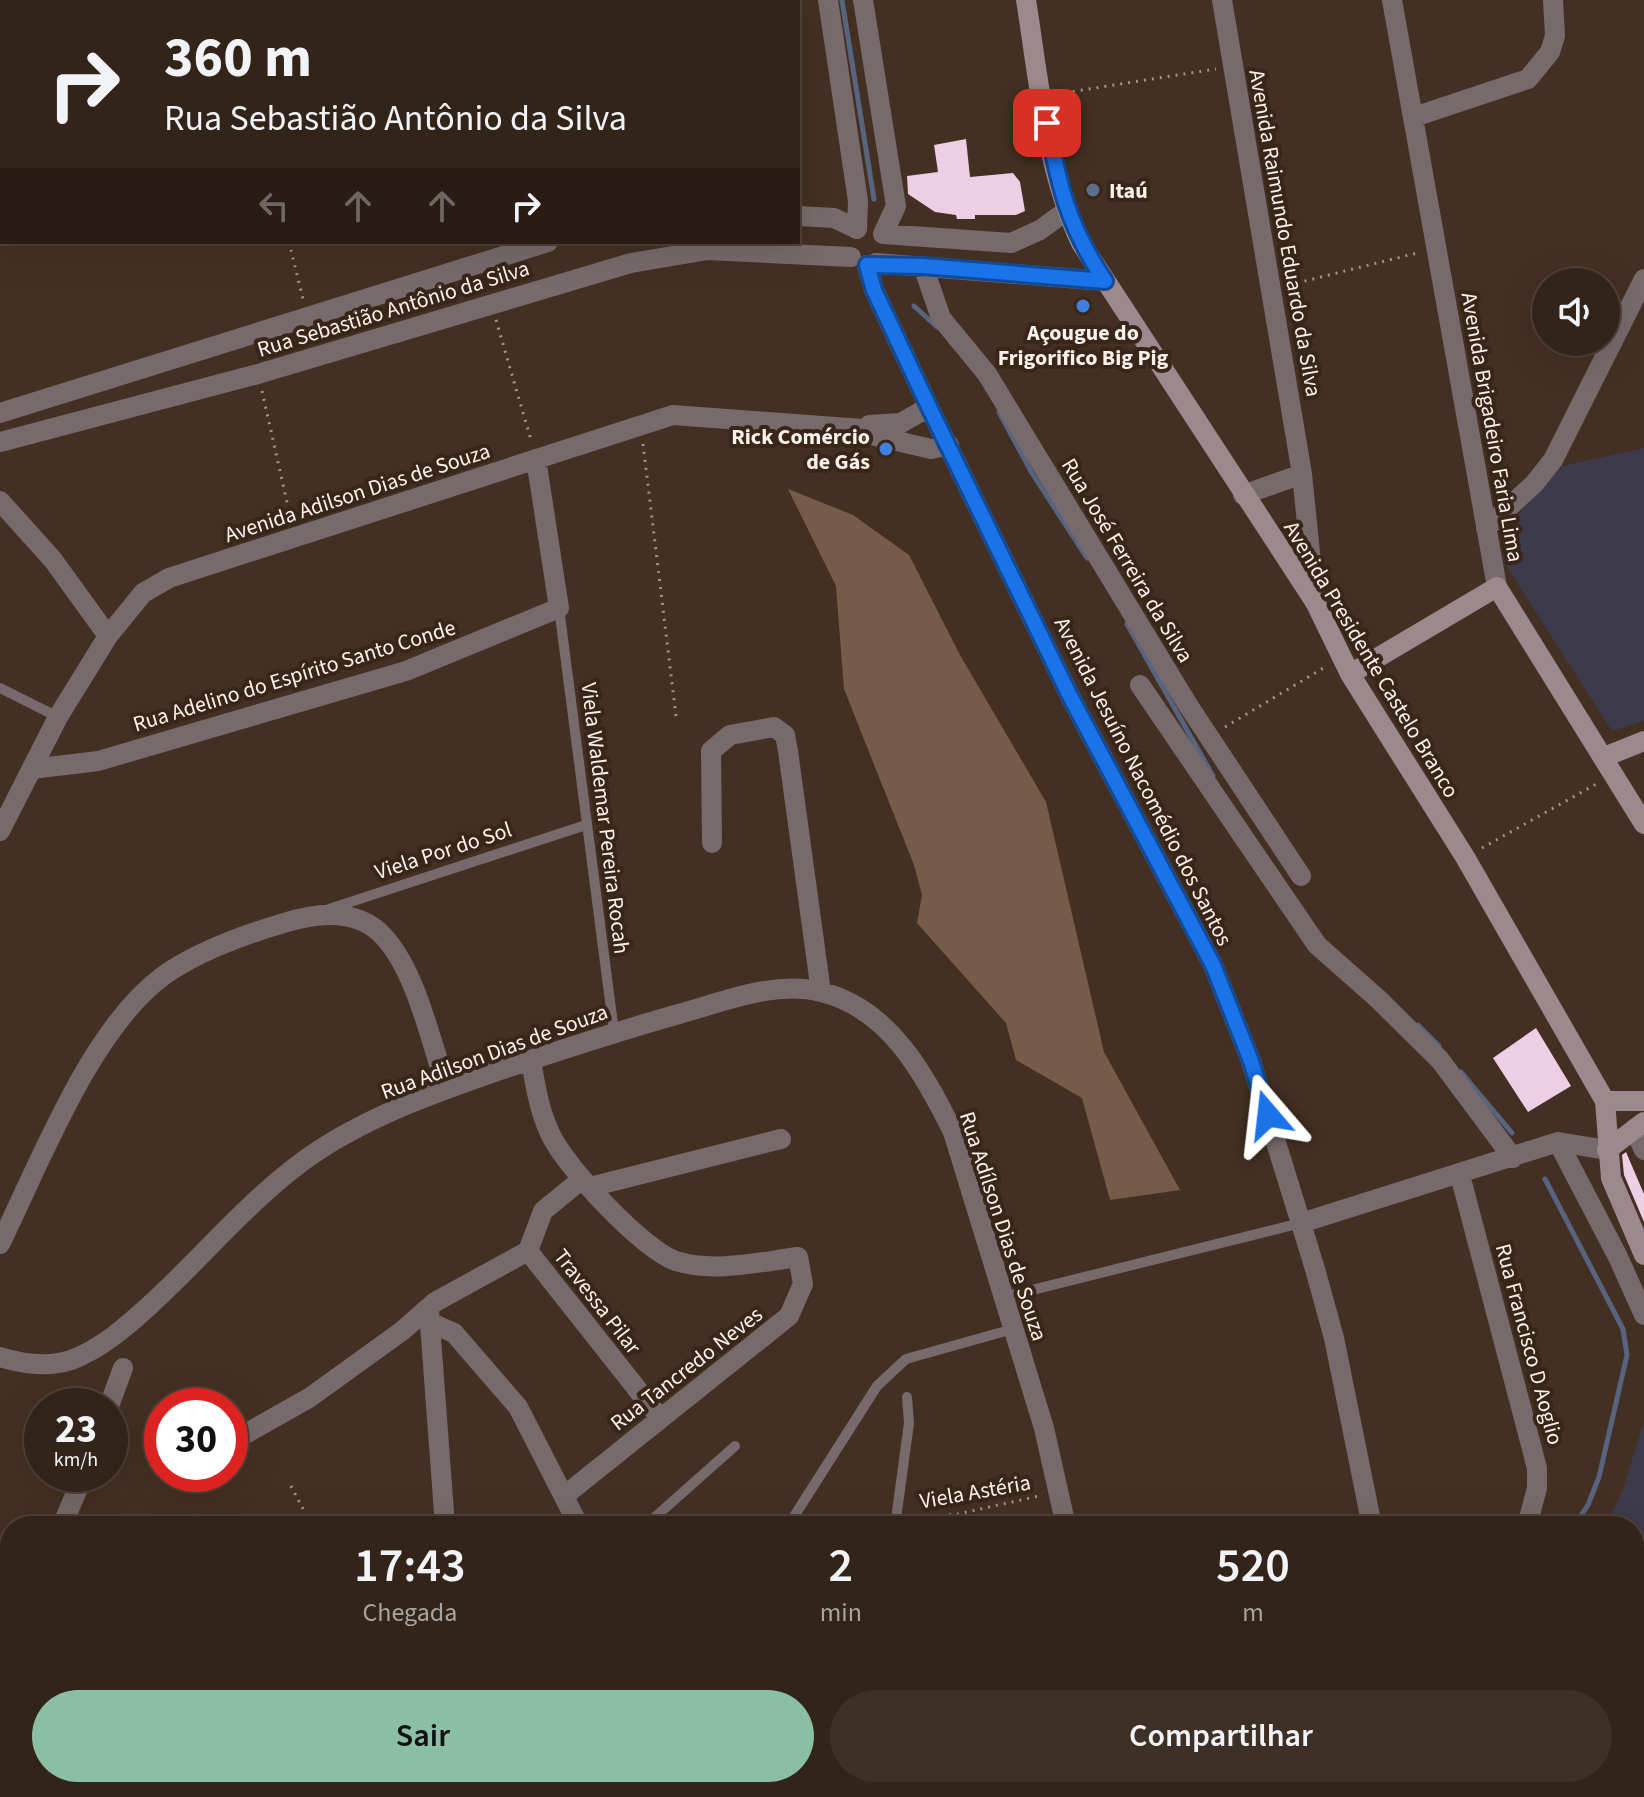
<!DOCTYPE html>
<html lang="pt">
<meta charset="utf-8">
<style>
:root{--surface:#33241a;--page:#3e3027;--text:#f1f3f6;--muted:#a9a4a2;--line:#4e4139;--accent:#8abfa5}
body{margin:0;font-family:"Source Sans 3",sans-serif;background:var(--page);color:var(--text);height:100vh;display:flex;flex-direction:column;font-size:30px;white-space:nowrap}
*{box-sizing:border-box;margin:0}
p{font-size:26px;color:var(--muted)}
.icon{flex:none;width:44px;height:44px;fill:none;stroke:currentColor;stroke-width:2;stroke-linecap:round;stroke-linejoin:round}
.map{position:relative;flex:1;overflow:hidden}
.details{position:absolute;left:0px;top:1516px;width:1644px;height:282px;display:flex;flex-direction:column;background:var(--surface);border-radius:32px 32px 0 0;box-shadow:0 8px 32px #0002,0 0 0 2px var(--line)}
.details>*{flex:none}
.banner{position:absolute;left:0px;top:0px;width:800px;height:244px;box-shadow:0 8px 32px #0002,0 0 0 2px var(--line);background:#33241a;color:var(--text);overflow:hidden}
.buttons{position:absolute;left:1532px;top:268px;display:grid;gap:16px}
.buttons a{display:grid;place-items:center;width:88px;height:88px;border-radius:50%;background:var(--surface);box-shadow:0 8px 32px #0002,0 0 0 2px var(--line);font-size:40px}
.speed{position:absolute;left:24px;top:1388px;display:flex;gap:16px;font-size:40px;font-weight:700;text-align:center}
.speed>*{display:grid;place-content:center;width:104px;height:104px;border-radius:50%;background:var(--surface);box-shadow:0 8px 32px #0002,0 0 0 2px var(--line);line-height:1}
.speed small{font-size:20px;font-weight:400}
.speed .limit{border:12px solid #d22;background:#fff;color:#111}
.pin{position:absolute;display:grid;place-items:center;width:68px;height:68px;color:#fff;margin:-34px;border-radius:16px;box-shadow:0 4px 12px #0006}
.me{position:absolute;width:88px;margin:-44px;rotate:343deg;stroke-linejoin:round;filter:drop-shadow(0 0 6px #0008)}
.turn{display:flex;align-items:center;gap:28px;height:168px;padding:0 32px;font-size:36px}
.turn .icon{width:104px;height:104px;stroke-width:2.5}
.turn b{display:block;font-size:56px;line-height:68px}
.lanes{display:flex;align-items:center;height:76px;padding:0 32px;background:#0003;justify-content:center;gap:40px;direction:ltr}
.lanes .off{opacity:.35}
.eta{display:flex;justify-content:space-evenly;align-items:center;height:136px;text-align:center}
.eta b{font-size:48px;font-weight:600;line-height:56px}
.cta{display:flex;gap:16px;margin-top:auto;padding:16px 32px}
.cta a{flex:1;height:92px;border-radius:48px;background:var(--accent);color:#111;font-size:32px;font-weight:600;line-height:92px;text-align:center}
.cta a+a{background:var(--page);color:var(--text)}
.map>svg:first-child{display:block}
.education{fill:#3d3a4b}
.forest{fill:#775b49}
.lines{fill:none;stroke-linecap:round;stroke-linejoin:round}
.stream{stroke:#57647f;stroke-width:5}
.building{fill:#eecee5}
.path{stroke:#a3938a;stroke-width:3;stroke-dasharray:2 6;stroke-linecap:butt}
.lane{stroke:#776a6d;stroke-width:10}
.street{stroke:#776a6d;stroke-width:20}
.secondary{stroke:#9c888d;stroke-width:20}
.route-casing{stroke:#114b97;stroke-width:20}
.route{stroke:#1a73e8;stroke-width:14}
.service-dot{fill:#5c6f8a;stroke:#392619;stroke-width:3}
.shop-dot{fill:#3f7fe0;stroke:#392619;stroke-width:3}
.labels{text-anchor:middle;stroke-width:8;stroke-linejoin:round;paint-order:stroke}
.poi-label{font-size:22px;font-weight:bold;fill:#fdf2ec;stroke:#392619;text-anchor:start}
.street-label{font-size:22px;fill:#fdf2ec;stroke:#392619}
</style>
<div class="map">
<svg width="1644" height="1797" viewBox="0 0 1644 1797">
<rect width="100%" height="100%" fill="#443022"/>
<path class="education" d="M1644,448v273l-32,10 -109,-170 2,-32 57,-63z
M1644,1421v117h-10v-12h-30l18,-33z"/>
<path class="forest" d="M788,489l65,26 56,40 51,100 86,147 58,250 76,138 -70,10 -28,-102 -66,-38 -10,-37 -89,-100 5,-28 -8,-30 -70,-176 -8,-103z"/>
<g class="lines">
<path class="stream" d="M842,0l32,199
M914,306l23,21
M999,412l33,61 55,85
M1127,624l86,152
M1418,1025l21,21
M1461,1072l51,61
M1545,1179l78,150 4,26 -28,122 -11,28 -14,21
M1396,1797l4,-9"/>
</g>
<path class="building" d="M966,139l4,38 43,-4 7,9 5,29 -9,4h-41v4h-18l-1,-4 -21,-3 -27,-18 -1,-18 31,-4 -4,-27z
M1536,1028l35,58 -43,26 -35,-54z
M1626,1152l18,42v28l-20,-47 -2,-20z"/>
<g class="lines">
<path class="path" d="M215,0l1,2
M1057,94l159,-25
M289,242l14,57
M1289,285l128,-32
M496,320l35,120
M262,391l29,129
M643,444l33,272
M1225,727l100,-60
M1482,848l116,-65
M291,1486l21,40
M909,1518l49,-4 81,-18"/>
<path class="lane" d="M559,608l55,424
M0,688l58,29
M329,909l257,-84
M1004,1297l297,-74
M645,1526l90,-80
M783,1526l10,-8 84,-132 29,-27 107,-30
M886,1526l10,-7 13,-96 -2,-26
M762,1788v9
M1409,1797l3,-9"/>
<path class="street" d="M668,0v2
M863,0l33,206 -13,28 128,9 29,-13 26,-19
M1222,0l80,474 13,128
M1392,0l105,587
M1414,117l114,-38 22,-27 5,-16 -2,-36
M798,216l36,2 23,11 1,-28 -30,-201
M0,233h2
M876,263l229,18
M867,265l7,25 55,117 141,289 143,269 38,96 64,208 19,69 38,188
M923,266l18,52 46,56 201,331 113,171
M0,413l548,-171
M869,425l32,-2 28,-16
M0,442l258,-68 373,-111 77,-13 143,7
M1243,495l59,-21
M0,501l53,59 55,76
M1486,528l48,-44 19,-24 91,-181
M1140,685l177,260 60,53 63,62 73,98
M32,769l66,-8 308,-90 153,-63 -23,-149
M0,831l58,-114 50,-81 35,-43 26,-15 504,-163 189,14 5,5 64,15 18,-4
M712,843l-1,-92 19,-16 44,-8 11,8 3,16 33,241
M531,1060c4,24 8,49 18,71 13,33 94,119 127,130 38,12 83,1 122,-4l5,27 -14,32 -225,180
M1634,1129l10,21
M1558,1142l60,115 26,58
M1460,1175l77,293v20l-10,38
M590,1187l191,-48
M1301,1223l257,-81 49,8
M0,1244c40,-81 90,-214 163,-268 35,-25 80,-41 121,-53 35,-11 75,-15 101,15 32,36 46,105 62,151
M528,1251l132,167
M429,1311l16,215
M429,1322l25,11 64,74 61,119
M0,1357c23,7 47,11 71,3 30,-11 56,-34 79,-55 56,-51 105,-113 169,-155 57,-37 123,-60 187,-82 58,-19 115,-38 173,-54 44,-12 96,-34 142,-22 68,16 104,83 132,140l91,296 22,98
M109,1406l14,-38
M240,1437l69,-39 93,-67 33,-29 93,-51 15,-40 39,-32
M62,1526l22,-52
M1634,1725l10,-12
M0,1762l10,2
M170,1788h25
M500,1788l8,9
M1007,1797l10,-9
M1337,1797l3,-9
M1571,1797l8,-9"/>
<path class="secondary" d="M1026,0c13,81 20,169 55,243l234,359 35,72 115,183 140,244 6,77 33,77
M1350,674l147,-87 147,237
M1604,757l40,-16
M1605,1101h39
M1607,1150l37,-28"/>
</g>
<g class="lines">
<defs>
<path id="route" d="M1047,123c12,63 21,103 58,158l-182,-15 -56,-1 7,25 55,117 141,289 143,269 38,96 17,54"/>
</defs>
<use href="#route" class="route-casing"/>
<use href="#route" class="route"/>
</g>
<circle class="service-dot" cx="1093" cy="190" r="8"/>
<g class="shop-dot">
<circle cx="1083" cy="306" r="8"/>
<circle cx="886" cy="449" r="8"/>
</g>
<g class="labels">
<g class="poi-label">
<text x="1109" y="198">Itaú</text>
<text x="1083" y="340" text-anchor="middle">Açougue do<tspan x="1083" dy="25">Frigorifico Big Pig</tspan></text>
<text x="870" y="444" text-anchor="end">Rick Comércio<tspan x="870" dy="25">de Gás</tspan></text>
</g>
<g class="street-label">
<text transform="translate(1286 233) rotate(80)" y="8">Avenida Raimundo Eduardo da Silva</text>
<text transform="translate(393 308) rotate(-17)" y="8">Rua Sebastião Antônio da Silva</text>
<text transform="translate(1493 427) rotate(80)" y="8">Avenida Brigadeiro Faria Lima</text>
<text transform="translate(357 492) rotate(-18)" y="8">Avenida Adilson Dias de Souza</text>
<text transform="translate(1128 560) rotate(59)" y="8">Rua José Ferreira da Silva</text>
<text transform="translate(1372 659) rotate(59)" y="8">Avenida Presidente Castelo Branco</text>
<text transform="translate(294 675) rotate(-17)" y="8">Rua Adelino do Espírito Santo Conde</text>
<text transform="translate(1144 781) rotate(63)" y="8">Avenida Jesuíno Nacomédio dos Santos</text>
<text transform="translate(606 818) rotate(83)" y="8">Viela Waldemar Pereira Rocah</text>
<text transform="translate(443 850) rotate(-18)" y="8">Viela Por do Sol</text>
<text transform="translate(494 1051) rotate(-20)" y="8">Rua Adilson Dias de Souza</text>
<text transform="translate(1004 1226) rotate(72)" y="8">Rua Adílson Dias de Souza</text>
<text transform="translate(598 1301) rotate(52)" y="8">Travessa Pilar</text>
<text transform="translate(1530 1344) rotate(75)" y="8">Rua Francisco D Aoglio</text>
<text transform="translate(686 1368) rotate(-38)" y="8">Rua Tancredo Neves</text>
<text transform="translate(975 1491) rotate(-10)" y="8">Viela Astéria</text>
</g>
</g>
</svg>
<div class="buttons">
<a><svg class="icon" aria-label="sound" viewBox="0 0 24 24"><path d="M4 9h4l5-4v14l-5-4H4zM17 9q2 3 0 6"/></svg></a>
</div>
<div class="speed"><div>23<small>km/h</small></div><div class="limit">30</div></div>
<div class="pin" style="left:1047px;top:123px;background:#d93025"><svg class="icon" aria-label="arrive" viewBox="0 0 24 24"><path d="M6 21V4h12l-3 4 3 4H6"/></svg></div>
<svg class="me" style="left:1268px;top:1115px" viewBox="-20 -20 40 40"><path d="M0-17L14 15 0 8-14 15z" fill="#1a73e8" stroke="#fff" stroke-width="4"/></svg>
<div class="banner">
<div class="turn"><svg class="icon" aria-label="right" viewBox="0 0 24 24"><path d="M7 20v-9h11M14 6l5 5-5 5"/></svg><div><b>360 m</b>Rua Sebastião Antônio da Silva</div></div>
<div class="lanes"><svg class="icon off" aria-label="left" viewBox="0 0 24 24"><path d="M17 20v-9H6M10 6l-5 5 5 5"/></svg><svg class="icon off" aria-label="ahead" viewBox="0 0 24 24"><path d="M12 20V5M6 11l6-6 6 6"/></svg><svg class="icon off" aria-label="ahead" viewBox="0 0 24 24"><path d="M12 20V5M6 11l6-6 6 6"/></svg><svg class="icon" aria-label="right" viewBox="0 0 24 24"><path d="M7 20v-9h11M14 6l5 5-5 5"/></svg></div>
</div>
<section class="details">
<div class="eta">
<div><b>17:43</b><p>Chegada</p></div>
<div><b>2</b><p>min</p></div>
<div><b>520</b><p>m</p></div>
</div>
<div class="cta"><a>Sair</a><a>Compartilhar</a></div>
</section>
</div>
